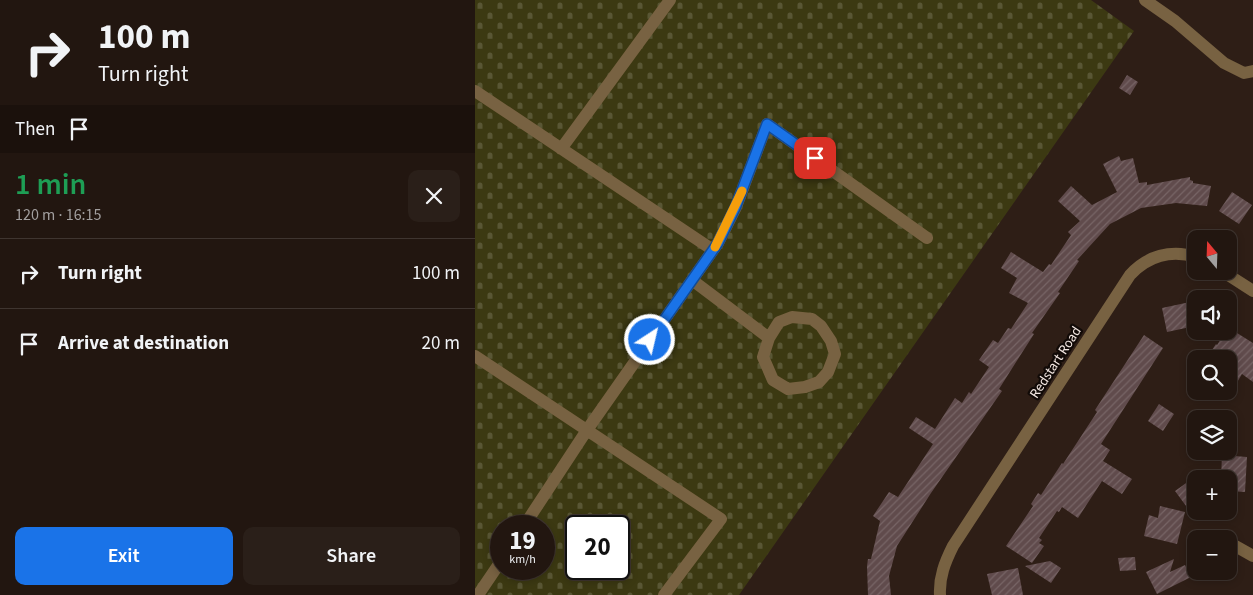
<!DOCTYPE html>
<meta charset="utf-8">
<style>
:root{--surface:#221610;--page:#2a1f19;--text:#f1f3f6;--muted:#a29f9f;--line:#3f3530;--accent:#1a73e8}
body{margin:0;font-family:"Source Sans 3",sans-serif;background:var(--page);color:var(--text);height:100vh;display:flex;flex-direction:column;font-size:19px;white-space:nowrap}
*{box-sizing:border-box;margin:0}
p{font-size:16px;color:var(--muted)}
.icon{flex:none;width:28px;height:28px;fill:none;stroke:currentColor;stroke-width:2;stroke-linecap:round;stroke-linejoin:round}
.map{position:relative;flex:1;overflow:hidden}
.sheet{display:flex;flex-direction:column;background:var(--surface);width:475px}
.sheet>*{flex:none}
.hud{background:#221610;color:var(--text);overflow:hidden}
.needle{width:32px;rotate:341deg}
.controls{position:absolute;left:712px;top:230px;display:grid;gap:10px}
.controls a{display:grid;place-items:center;width:50px;height:50px;border-radius:10px;background:var(--surface);box-shadow:0 2px 8px #0003,0 0 0 1px var(--line);font-size:25px}
.speed{position:absolute;left:15px;top:515px;display:flex;gap:10px;font-size:25px;font-weight:700;text-align:center}
.speed>*{display:grid;place-content:center;width:65px;height:65px;border-radius:50%;background:var(--surface);box-shadow:0 2px 8px #0003,0 0 0 1px var(--line);line-height:1}
.speed small{font-size:12px;font-weight:400}
.speed .limit{border:2px solid #111;border-radius:8px;background:#fff;color:#111}
.pin{position:absolute;display:grid;place-items:center;width:42px;height:42px;color:#fff;margin:-21px;border-radius:10px;box-shadow:0 2px 8px #0006}
.me{position:absolute;width:55px;margin:-28px;rotate:35deg;stroke-linejoin:round;filter:drop-shadow(0 0 4px #0008)}
.turn{display:flex;align-items:center;gap:18px;height:105px;padding:0 15px;font-size:22px}
.turn .icon{width:65px;height:65px;stroke-width:2.5}
.turn b{display:block;font-size:35px;line-height:42px}
.then{display:flex;align-items:center;height:48px;padding:0 15px;background:#0003;gap:10px;font-size:19px}
.round{display:grid;place-items:center;flex:none;width:52px;height:52px;border-radius:10px;background:var(--page)}
.overview{display:flex;align-items:center;justify-content:space-between;height:85px;padding:0 15px}
h1{font-size:30px;font-weight:600;line-height:38px;color:#1e9e55}
.cta{display:flex;gap:10px;margin-top:auto;padding:10px 15px}
.cta a{flex:1;height:58px;border-radius:10px;background:var(--accent);color:#fff;font-size:20px;font-weight:600;line-height:58px;text-align:center}
.cta a+a{background:var(--page);color:var(--text)}
ul{padding:0;list-style:none}
li{display:flex;align-items:center;gap:15px;height:70px;padding:0 15px;border-top:1px solid var(--line)}
li div{flex:1}
li b{display:block;font-size:19px}
li em{font-style:normal}
main{display:flex;flex:1;min-height:0}
.map>svg:first-child{display:block}
.cemetery{fill:url(#cemetery-stones);fill-rule:evenodd}
.building{fill:url(#building-hatch)}
.lines{fill:none;stroke-linecap:round;stroke-linejoin:round}
.minor{stroke:#786242;stroke-width:12}
.route-casing{stroke:#114b97;stroke-width:12}
.route{stroke:#1a73e8;stroke-width:9}
.slow{stroke:#f59e0b;stroke-width:9}
.labels{text-anchor:middle;stroke-width:4.5;stroke-linejoin:round;paint-order:stroke}
.street-label{font-size:14px;fill:#f3e7e2;stroke:#110a07}
</style>
<main>
<section class="sheet">
<div class="hud">
<div class="turn"><svg class="icon" aria-label="right" viewBox="0 0 24 24"><path d="M7 20v-9h11M14 6l5 5-5 5"/></svg><div><b>100 m</b>Turn right</div></div>
<div class="then">Then<svg class="icon" aria-label="arrive" viewBox="0 0 24 24"><path d="M6 21V4h12l-3 4 3 4H6"/></svg></div>
</div>
<div class="overview"><div><h1>1 min</h1><p>120 m · 16:15</p></div><a class="round"><svg class="icon" aria-label="close" viewBox="0 0 24 24"><path d="M6 6l12 12M18 6L6 18"/></svg></a></div>
<ul>
<li><svg class="icon" aria-label="right" viewBox="0 0 24 24"><path d="M7 20v-9h11M14 6l5 5-5 5"/></svg><div><b>Turn right</b></div><em>100 m</em></li>
<li><svg class="icon" aria-label="arrive" viewBox="0 0 24 24"><path d="M6 21V4h12l-3 4 3 4H6"/></svg><div><b>Arrive at destination</b></div><em>20 m</em></li>
</ul>
<div class="cta"><a>Exit</a><a>Share</a></div>
</section>
<div class="map">
<svg width="778" height="595" viewBox="0 0 778 595">
<defs>
<pattern id="cemetery-stones" width="16" height="16" patternUnits="userSpaceOnUse" patternTransform="scale(1.25)"><rect width="16" height="16" fill="#3c3912"/><path d="M2 7V4a2 2 0 0 1 4 0v3zM10 15v-3a2 2 0 0 1 4 0v3z" fill="#595634"/></pattern>
<pattern id="building-hatch" width="6" height="6" patternUnits="userSpaceOnUse" patternTransform="scale(1.25)"><rect width="6" height="6" fill="#604b4c"/><path d="M-1 1l2-2M0 6l6-6M5 7l2-2" fill="none" stroke="#776566"/></pattern>
</defs>
<rect width="100%" height="100%" fill="#2e1e16"/>
<path class="cemetery" d="M0,0h616l43,31 -395,564h-264zM26,526h43v43h-43zM101,526h43v43h-43z"/>
<path class="building" d="M652,75l11,7 -8,13 -11,-7z
M644,156l2,5 12,-3 6,25 8,-1v3l43,-8v3l3,1v2l18,3 -4,20 -31,-3 -35,5 -31,16 -33,36 2,1 -21,31 2,1 -28,40 2,1 -16,25 -19,30 3,2 -71,102 -34,53 -8,30 2,19h-23l-1,-29 1,-7h3l9,-38 -7,-5 16,-24 9,5 35,-53 -24,-16 7,-11 19,12 20,-31 7,5 7,-11 2,2 18,-27 -10,-7 14,-20 5,3 10,-15 3,1 17,-26 -19,-10 8,-15 -16,-10 10,-16 32,20 6,-8 2,1 20,-30 -3,-3 12,-11 -22,-20 13,-15 21,19 25,-13 -14,-28z
M757,192l20,13 -13,19 -20,-13z
M715,302l1,3 5,-1v20l-1,2 -28,6 -5,-24z
M754,328l24,15v39l-11,-8 -13,22v-37h-23l10,-15 1,1 9,-14h3z
M669,335l19,13 -62,96 9,6 -7,11 29,18 -10,15 -20,-13 -24,37 -16,-11 -3,5 -2,-1 -18,27 3,2 -3,3 5,3 -12,17 -26,-17 27,-40 -2,-2 7,-11 3,2 21,-32 1,1 34,-52 -2,-2z
M684,404l15,10 -11,17 -15,-10z
M747,455l25,2 -2,35 -16,-1v-12h-8z
M721,476v28l-7,6 -14,-19z
M685,506l25,6 -8,32 -33,-8 5,-21 9,3z
M660,557l1,13 -16,1 -2,-13z
M699,559l-4,13 15,-7 6,12 -34,17 -11,-22z
M575,561l11,7 -10,15 -26,-17z
M543,568l5,27h-31l-5,-21z"/>
<g class="lines">
<path class="minor" d="M670,0l30,21 49,42 20,10 9,-2
M0,91l238,159
M86,149l109,-149
M747,271l31,20
M217,280l77,58 -6,19 10,23 15,9 17,-2 14,-5 9,-10 7,-18 -4,-13 -10,-15 -9,-7 -20,-2 -13,5 -10,16
M0,356l246,163 -57,76
M49,526l63,-96 131,-187 18,-36 31,-83 160,114
M755,543l23,13
M3,595l23,-34
M465,595c-1,-18 5,-33 13,-49l177,-271c17,-19 41,-26 66,-18"/>
</g>
<g class="lines">
<defs>
<path id="route" d="M175,340l68,-97 18,-37 31,-82 48,34"/>
</defs>
<use href="#route" class="route-casing"/>
<use href="#route" class="route"/>
<path class="slow" d="M240,247l27,-56"/>
</g>
<g class="labels">
<g class="street-label">
<text transform="translate(580 362) rotate(-57)" y="5">Redstart Road</text>
</g>
</g>
</svg>
<div class="controls">
<a><svg class="needle" viewBox="-14 -14 28 28"><path d="M0-13l5 13h-10z" fill="#e53935"/><path d="M0 13l5-13h-10z" fill="#a29f9f"/></svg></a>
<a><svg class="icon" aria-label="sound" viewBox="0 0 24 24"><path d="M4 9h4l5-4v14l-5-4H4zM17 9q2 3 0 6"/></svg></a>
<a><svg class="icon" aria-label="search" viewBox="0 0 24 24"><circle cx="10" cy="10" r="6"/><path d="M15 15l6 6"/></svg></a>
<a><svg class="icon" aria-label="layers" viewBox="0 0 24 24"><path d="M12 4l9 5-9 5-9-5zM3 14l9 5 9-5"/></svg></a>
<a>+</a>
<a>−</a>
</div>
<div class="speed"><div>19<small>km/h</small></div><div class="limit">20</div></div>
<div class="pin" style="left:340px;top:158px;background:#d93025"><svg class="icon" aria-label="arrive" viewBox="0 0 24 24"><path d="M6 21V4h12l-3 4 3 4H6"/></svg></div>
<svg class="me" style="left:175px;top:340px" viewBox="-20 -20 40 40"><circle r="17" fill="#1a73e8" stroke="#fff" stroke-width="3"/><path d="M0-11L8 9 0 5-8 9z" fill="#fff"/></svg>
</div>
</main>
